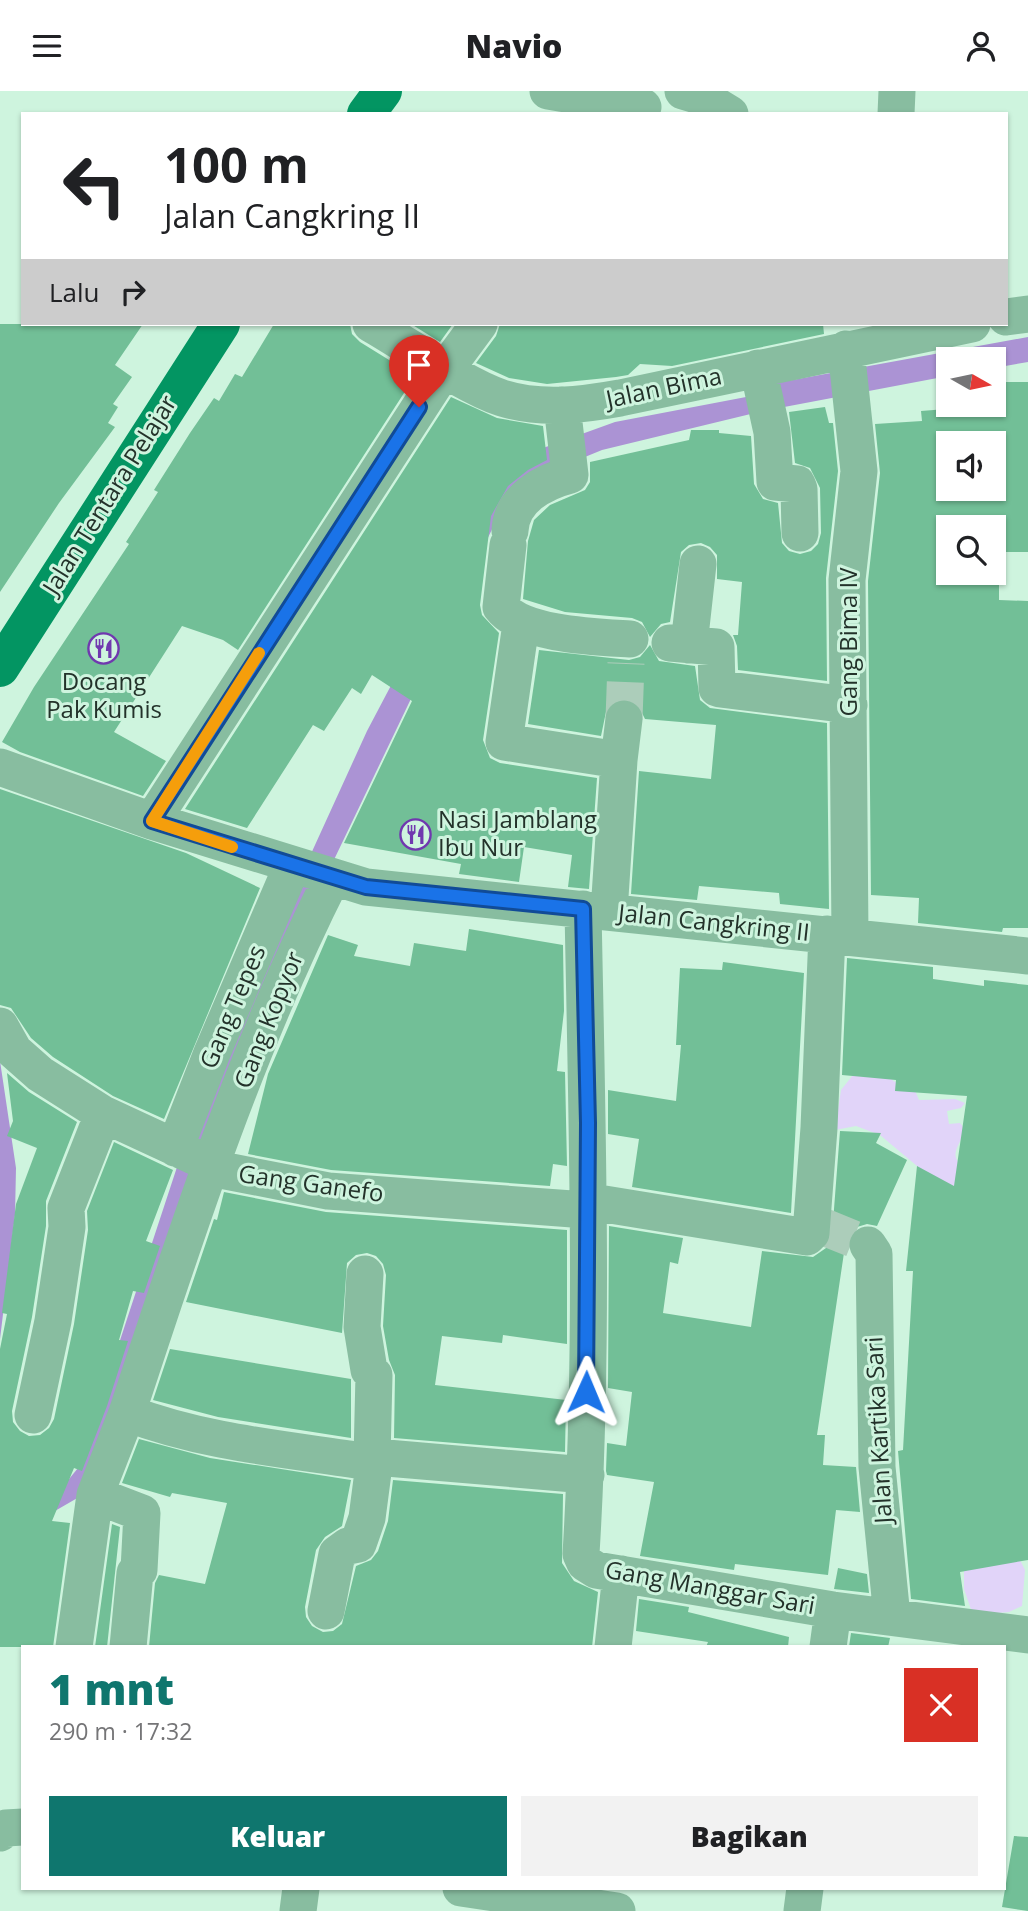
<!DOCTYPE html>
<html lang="id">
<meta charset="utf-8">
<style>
:root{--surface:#fff;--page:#f2f2f2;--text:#202124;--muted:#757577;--accent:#0f766e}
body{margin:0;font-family:"Open Sans",sans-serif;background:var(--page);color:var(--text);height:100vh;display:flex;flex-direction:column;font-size:26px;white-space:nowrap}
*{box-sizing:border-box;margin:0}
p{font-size:23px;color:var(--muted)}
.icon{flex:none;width:38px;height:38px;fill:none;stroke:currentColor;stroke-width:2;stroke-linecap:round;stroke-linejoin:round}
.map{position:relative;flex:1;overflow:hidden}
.drawer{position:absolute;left:21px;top:1554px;width:985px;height:245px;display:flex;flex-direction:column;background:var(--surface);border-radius:0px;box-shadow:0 2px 5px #0004}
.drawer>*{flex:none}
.guide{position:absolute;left:21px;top:21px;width:987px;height:214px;border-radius:0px;box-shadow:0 2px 5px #0004;background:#fff;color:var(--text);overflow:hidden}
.needle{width:46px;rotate:99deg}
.tools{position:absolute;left:936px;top:256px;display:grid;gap:14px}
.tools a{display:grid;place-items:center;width:70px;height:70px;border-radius:0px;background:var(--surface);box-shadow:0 2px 5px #0004;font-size:35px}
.pin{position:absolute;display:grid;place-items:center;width:60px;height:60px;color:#fff;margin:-72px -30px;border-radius:50% 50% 50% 0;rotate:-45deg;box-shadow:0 0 7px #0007}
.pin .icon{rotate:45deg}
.me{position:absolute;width:77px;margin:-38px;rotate:1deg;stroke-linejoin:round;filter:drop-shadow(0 0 5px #0008)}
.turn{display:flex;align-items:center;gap:24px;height:147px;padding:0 28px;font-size:32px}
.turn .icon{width:91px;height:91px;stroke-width:2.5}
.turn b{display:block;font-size:49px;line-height:60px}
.then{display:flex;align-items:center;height:66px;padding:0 28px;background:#0003;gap:14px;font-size:26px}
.round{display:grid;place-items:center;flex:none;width:74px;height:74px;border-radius:0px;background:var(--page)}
.summary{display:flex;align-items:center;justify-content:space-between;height:119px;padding:0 28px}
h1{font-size:42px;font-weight:800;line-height:52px;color:var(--accent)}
.button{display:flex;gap:14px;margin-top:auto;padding:14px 28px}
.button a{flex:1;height:80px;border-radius:0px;background:var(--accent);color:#fff;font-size:28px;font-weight:800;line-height:80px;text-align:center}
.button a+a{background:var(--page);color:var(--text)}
header{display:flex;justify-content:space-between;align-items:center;height:91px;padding:0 28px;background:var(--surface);font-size:32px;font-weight:800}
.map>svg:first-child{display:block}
.green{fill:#e1d4f9}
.water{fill:#ab93d4}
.building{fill:#72bf97;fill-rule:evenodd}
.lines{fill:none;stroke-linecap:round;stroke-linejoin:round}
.minor-tunnel{stroke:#accdba;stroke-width:37;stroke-dasharray:37 18;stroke-linecap:butt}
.minor{stroke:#88bda0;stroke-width:37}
.major{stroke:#039562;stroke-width:38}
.route-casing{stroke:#114b97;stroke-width:18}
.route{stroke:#1a73e8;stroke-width:12}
.slow{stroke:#f59e0b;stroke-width:12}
.labels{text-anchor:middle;stroke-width:6;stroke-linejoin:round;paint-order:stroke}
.street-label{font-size:24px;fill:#23322a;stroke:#cef4de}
.poi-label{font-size:24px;fill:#23322a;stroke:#cef4de}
</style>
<header><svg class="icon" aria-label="menu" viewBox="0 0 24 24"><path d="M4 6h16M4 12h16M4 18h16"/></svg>Navio<svg class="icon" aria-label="person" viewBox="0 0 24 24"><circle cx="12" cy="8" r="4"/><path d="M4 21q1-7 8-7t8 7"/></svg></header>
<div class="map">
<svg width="1028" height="1820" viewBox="0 0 1028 1820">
<rect width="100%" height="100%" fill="#cef4de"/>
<path class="green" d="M890,978l3,12 21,7 5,12 36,-1 10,4 -4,5 -14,3 2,13 11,-1 5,6c-7,22 -20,27 6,43l-23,20 -68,-57 -24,-9 -21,4 6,-40 12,-15z
M1018,1465l7,14 -3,36 -13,6 -36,3 -9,-26v-18z"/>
<path class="water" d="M1028,246v25l-34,6v-9h-46v17l-185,35 -161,39 -61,25 -46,48 -175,366 -234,604 -38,22 17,-31 13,-16 101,-307 63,-156 125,-274 49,-93 40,-89 76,-97 83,-30 131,-25 30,-14z
M0,970l16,107 -1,47 -15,124z"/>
<path class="building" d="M0,233h143l-28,41 17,12 -19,27 5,3 -10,16 7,4 -56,76 -59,89z
M274,233h76l2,10 8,8 55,34 -177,274 -15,-10 -41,-14 -68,106 52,29 -23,35 -123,-44 -18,-10 32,-55 95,-143 -3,-2 32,-50 -4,-2 36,-57 24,-35 5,3 16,-27 7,3z
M411,233h42l-13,18z
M500,233h323l1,10 -152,32 -32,-2 -12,11 -12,2 -69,7 -38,-6 -33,-15 20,-27z
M994,291h34v170h-29v48l29,1v327h-25l-1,4 -84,-9 1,-25 -48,-3 -3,-314 12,-108 -5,-49 47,-3 -1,-10 25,-2 -2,-19 4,-1v15h46zM948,352h46v45h-46zM948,436h46v45h-46z
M451,306l46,21 46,8 4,34 -19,10 -20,16 -17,30 -11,89 2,10 17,18 -16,107 7,18 10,5 97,15 -8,111 -21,-2 4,-32 -48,-8 -5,35 -60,-8 2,-10 -117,-21 68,-142 -40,-26 -11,19 -9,-6 -28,43 -11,-6 -66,103 -62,-19z
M825,316l4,16h4l5,48 -12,107 1,103 -89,-11 -1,-24 -4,-11h5l4,-53 -25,-3v-24l-7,-8 -9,-4 -12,2 -8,7 -11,70 -9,2 -11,13 -8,-15 -10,-4 -67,-6 -42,-13 5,-58 6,-21 16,-15 35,-15 5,-8v-20l99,-22 2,-10h28v3l32,3 3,48 9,15 15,4 4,40 7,8 11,3 11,-3 7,-7 3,-11 -1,-45 -10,-20 -15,-5 -6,-51z
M650,554l9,16 36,5 5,34 10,8 117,15 2,186 -49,-5 -1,-11 -80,-7 -2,14 -66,-6 8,-123 72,8 5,-54 -71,-6 -8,-16 -11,-5 -11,2 -8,7 -6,29 -73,-12 11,-74 90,10 11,-3z
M0,698l186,64 74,35 -96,231 -51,-23 -60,-39 -22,-19 -20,-30 -11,-3z
M469,838l94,16 1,66 -7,60 8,1 2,94 -14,-2 -3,22 -219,-16 -83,-16 20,-80 60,-139 30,10 -4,11 56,10 4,-23 52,8z
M847,867l86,9v12l51,7v-6l44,5v575l-68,12 5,34 -54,-7 -13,-148 5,-1 10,-179h-7l11,-105 37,20 13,-90 -72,-5 1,-11 -54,-5z
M723,871l81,11 -13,240 -159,-26 7,-48 -31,-5v-44l68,11 5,-56h-5l4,-77 42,2z
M7,982l22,19 48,30 -31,79v25l-14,91 -20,94 1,11 7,9 9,5 11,-1 9,-7 5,-9 20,-95 14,-94 -1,-19 27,-69 59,28 -27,71 14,5 -16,47 -11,-2 -14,49 9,1 -21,65 -25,65 -8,-3 -22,53 18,2 -17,124h-53v-298l7,-35 -5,-1 14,-109 21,-56 -30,-12 6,-15z
M840,1040l41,2 -5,10 31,17 -30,66 -10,-2 -10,3 -12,19 -28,189h8l-2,30 33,2 4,45 -24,-2 -8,65 -93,-11 -1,6 -94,-14 14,-74 -47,-7 -1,-4 1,-28 19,3 6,-54 -24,-4 1,-162 74,12 -5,26 -8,-2 -7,51 88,14 11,-76 51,6 13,-9 6,-13z
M224,1101l102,20 241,18v114l-64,-9 -1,8 -60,-7 -7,49 131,15 -1,52 -171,-14 1,-63 -6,-15 -6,-34 3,-51 -3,-11 -7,-8 -9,-3 -11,2 -9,8 -5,70 -156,-31 28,-83 3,1z
M170,1258l181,30v59l-133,-21 -65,-17z
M139,1348l71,19 141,22 -9,46 -17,11 -9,13 -11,57 1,10 6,9 11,6 10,-1 9,-7 14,-58 15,-6 7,-9 10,-30 5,-41 170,14 -1,69 12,18 24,11 -6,55h-443l6,-64 4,-8 46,9 22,-81 -55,-10 -2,4 -48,-14z
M112,1433l8,3 -13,120h-12z
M838,1477l29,6 2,19 -35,-4z
M639,1508l50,8 -1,5 101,25 -1,10h-82l2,-5 -72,-11z
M851,1542l39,5 -2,9h-39z
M1014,1745l14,1v74l-26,-4z"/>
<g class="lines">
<path class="minor-tunnel" d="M624,628l2,-56
M819,1134l49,20"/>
<path class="minor" d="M548,0l95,16
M683,0l17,5 30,18
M896,23l1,-23
M1006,226l22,-3
M371,233c37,21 92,61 131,74 38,12 80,7 118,0l352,-74
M846,258l13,122 -12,109 3,357
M758,277l14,64 3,50 22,2 2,5 1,44
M510,440c1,-32 33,-49 60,-56l-8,-70
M508,454l-7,62c21,28 96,30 129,32
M521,533l-17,118 115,18 5,-41
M670,552l46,4 1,41 3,1 129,16
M689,554l9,-81
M0,676l152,54 214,66 662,69
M152,730l282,-436 45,-61
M332,787c-86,170 -146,355 -205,535 75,29 157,36 236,48l12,-4 211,18
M583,818c4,214 11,431 -2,645l4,9 11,7 237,40 195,25
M609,821l10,-152
M0,935l14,25 26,23 63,40 123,57 102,20 258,19
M175,1057l37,-95 80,-187
M586,1110l221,36 4,-4 8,-105 8,-194
M868,1154l6,9 3,213 15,150
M365,1183l-3,53 7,43 5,5 -2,83
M33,1324l20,-94 14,-94 -1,-19 37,-94
M95,1404l47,18 -3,57 -4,3 -7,74
M326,1520l11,-57 11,-8 10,-2 9,-26 8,-61
M74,1556l21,-152 32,-82
M613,1556l8,-73
M828,1556l5,-37
M0,1742l6,-5 17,-1
M461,1797l156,23
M298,1820l3,-23
M802,1820l3,-23"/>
<path class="major" d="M366,23l17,-23
M0,577l221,-344"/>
</g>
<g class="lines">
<defs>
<path id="route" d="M419,316l-267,414 214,66 217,22 5,214 -2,269"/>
</defs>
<use href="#route" class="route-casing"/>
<use href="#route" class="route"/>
<path class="slow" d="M232,756l-80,-26 107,-168"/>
</g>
<defs>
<symbol id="restaurant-ring" viewBox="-11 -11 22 22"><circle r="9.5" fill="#cef4de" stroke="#7038af" stroke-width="1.5"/><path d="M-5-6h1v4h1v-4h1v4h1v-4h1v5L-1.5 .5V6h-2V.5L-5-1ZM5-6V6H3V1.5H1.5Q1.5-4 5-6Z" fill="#7038af"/></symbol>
</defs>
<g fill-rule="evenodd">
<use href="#restaurant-ring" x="86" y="540" width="35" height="35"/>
<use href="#restaurant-ring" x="398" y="726" width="35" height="35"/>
</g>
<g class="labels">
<g class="street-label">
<text transform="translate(664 297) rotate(-12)" y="8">Jalan Bima</text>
<text transform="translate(110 404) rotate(-58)" y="8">Jalan Tentara Pelajar</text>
<text transform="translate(849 551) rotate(-90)" y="8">Gang Bima IV</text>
<text transform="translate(714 832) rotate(6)" y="8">Jalan Cangkring II</text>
<text transform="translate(233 916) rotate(-67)" y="8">Gang Tepes</text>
<text transform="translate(269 929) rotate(-68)" y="8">Gang Kopyor</text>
<text transform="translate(311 1093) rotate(8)" y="8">Gang Ganefo</text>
<text transform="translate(879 1339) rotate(-93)" y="8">Jalan Kartika Sari</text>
<text transform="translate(710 1497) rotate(10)" y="8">Gang Manggar Sari</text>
</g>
<g class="poi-label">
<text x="104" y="599">Docang<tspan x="104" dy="28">Pak Kumis</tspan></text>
<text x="438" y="737" text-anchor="start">Nasi Jamblang<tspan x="438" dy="28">Ibu Nur</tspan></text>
</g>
</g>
</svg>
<div class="tools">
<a><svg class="needle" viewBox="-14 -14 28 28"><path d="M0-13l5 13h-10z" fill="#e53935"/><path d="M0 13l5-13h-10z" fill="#757577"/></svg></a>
<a><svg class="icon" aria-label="sound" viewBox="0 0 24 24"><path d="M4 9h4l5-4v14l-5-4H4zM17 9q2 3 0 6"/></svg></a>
<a><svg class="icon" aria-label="search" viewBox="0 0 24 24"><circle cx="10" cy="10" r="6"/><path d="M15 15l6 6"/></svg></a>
</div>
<div class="pin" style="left:419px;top:316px;background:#d93025"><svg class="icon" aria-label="arrive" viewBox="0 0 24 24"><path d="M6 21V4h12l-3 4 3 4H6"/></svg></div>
<svg class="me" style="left:586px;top:1301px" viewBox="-20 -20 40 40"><path d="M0-17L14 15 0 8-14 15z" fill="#1a73e8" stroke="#fff" stroke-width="4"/></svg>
<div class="guide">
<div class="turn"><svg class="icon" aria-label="left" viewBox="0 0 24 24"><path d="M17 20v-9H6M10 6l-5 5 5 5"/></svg><div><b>100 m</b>Jalan Cangkring II</div></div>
<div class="then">Lalu<svg class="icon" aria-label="right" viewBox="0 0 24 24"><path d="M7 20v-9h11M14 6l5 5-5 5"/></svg></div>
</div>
<section class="drawer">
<div class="summary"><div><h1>1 mnt</h1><p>290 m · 17:32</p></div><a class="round" style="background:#d93025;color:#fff"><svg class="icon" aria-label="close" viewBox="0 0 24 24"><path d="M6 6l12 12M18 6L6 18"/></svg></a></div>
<div class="button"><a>Keluar</a><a>Bagikan</a></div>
</section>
</div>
